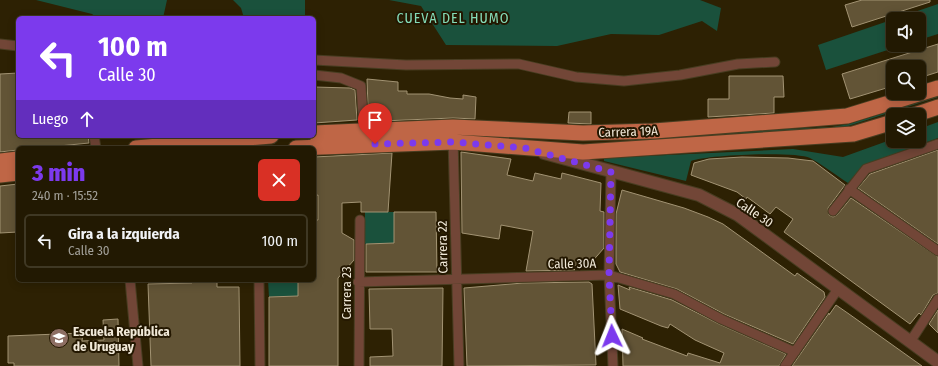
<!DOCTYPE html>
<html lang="es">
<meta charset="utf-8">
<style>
:root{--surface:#221902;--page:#2a220c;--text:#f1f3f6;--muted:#a2a099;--line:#3f3824;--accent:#7c3aed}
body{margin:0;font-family:"Fira Sans Condensed",sans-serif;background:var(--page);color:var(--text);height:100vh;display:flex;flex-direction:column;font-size:15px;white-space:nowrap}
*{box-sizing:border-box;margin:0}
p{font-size:13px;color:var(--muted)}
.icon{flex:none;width:22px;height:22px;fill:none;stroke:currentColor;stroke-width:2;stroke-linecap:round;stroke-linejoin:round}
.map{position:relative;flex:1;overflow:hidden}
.drawer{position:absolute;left:16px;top:146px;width:300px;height:136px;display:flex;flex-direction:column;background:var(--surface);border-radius:6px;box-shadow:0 2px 10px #0003,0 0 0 1px var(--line)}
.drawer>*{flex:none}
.top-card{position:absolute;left:16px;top:16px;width:300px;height:122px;border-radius:6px;box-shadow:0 2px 10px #0003,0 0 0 1px var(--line);background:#7c3aed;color:#fff;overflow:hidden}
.fabs{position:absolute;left:886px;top:12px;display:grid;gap:8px}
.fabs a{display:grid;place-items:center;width:40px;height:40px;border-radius:6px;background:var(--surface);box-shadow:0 2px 10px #0003,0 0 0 1px var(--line);font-size:20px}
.pin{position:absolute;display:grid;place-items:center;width:34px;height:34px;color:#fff;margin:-41px -17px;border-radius:50% 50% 50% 0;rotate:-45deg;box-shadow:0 0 4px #0007}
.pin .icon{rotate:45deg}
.me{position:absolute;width:44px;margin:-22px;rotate:358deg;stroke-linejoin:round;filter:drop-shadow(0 0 3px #0008)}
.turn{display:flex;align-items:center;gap:14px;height:84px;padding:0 16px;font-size:18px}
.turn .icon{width:52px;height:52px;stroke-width:2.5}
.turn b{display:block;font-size:28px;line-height:34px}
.then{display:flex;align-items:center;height:38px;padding:0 16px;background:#0003;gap:8px;font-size:15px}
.round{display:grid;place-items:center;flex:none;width:42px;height:42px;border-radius:6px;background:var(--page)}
.headline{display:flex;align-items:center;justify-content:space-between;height:68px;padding:0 16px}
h1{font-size:24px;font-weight:800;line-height:30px;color:var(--accent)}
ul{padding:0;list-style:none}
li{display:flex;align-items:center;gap:12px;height:54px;margin:0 8px 6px;padding:0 8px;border:2px solid var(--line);border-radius:6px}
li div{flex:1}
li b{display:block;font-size:15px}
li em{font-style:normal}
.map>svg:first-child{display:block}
.green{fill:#1a513c}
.building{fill:#625436;stroke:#a29373}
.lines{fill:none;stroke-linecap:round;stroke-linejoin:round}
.minor-casing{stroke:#483d21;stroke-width:11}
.tertiary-casing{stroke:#483d21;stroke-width:14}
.primary-casing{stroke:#483d21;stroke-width:17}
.minor{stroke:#724637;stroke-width:9}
.tertiary{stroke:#724637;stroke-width:12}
.primary{stroke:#bf6646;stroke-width:15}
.route{stroke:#7c3aed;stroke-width:7;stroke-dasharray:0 12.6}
.labels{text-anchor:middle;stroke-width:4;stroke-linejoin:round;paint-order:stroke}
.street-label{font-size:13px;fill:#f1e9d8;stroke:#231700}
.poi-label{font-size:13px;font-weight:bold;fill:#f1e9d8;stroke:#231700;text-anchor:start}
.neighbourhood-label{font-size:14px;letter-spacing:1px;fill:#84dbb7;stroke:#231700}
</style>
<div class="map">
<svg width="938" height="366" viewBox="0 0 938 366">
<rect width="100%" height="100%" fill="#2d2103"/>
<path class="green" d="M36,0h131l-4,18h-66l-5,-4z
M233,0h72v18h-61l-3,-10z
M389,0h311l21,8 -4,23 -15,-10 -43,14 -48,-1 -54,12 -111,-1 -25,-39z
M938,4v30l-19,6v-21h-26v26h10l-77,25 -8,-25z
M938,96v1l-93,30 -13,2 -226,11 -138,-2 1,-2 112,3 251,-12 17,-3z
M938,122v16l-74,27 -16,18c-12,-8 -25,-18 -38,-25 -15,-7 -103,-3 -119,3l-5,20 -82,-20v-3l189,-9 50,8 50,-18v2h26v-12z
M365,212h29v31l-29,1z
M268,280h30v16l-29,1z"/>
<path class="building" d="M862,0h68v2l-78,25 -7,-22z
M938,44v28l-19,6v-11h-26v19l-43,13 -8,-25z
M18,73v63h70l1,7 -30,3v1l-41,1v2l-18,2v-78z
M729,76h54l1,21h-10v16l-66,4v-18h21z
M367,79l31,3v9h9v3h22l21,4 13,1v-4l13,2 -1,22 -22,-1 -71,3v-13h-14z
M314,87l36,1 5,2 2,30 -43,3z
M569,112h22v12l-23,-1z
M938,150v94l-80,-56 12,-14z
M461,152l50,7 -4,16 26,6 2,-8 26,6 1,-6 39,10 -1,28 4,1v36l-14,16 -19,2 4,4 -49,1 7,-40 -32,-6 -2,14 -37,-6z
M392,153l-4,59h-27v-10l-19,1v30l12,7v20l-16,18v88h-69v-69l29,-1v-16h16v-60h4v-25l-4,1v-39z
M742,157l46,1 25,3 32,24 -17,23 1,7 4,2 4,-2 14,-17 87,59v36l-5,2 -12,20 -2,-2 -9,11 -126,-92 9,-13 -17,-12 -6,7 -23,-17 -1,2 -9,-7 -46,-17 3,-12 15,-4z
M18,184v48l-18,1v-47z
M622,190l62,18 24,9 15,7 72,52 2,-3 27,19 1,5 -32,47 -69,-30 -47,-25 -57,-17 -4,-8v-50z
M394,212h42l1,60h-71v-28l28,-1z
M192,280h25v7h22l1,79h-89l-3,-82 44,-1z
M589,282l3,2 4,81 -129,1 -3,-78 59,-5z
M618,285l12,5 -1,-3 43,13 47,24 67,30 -7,12h-156l-1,-37 21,9 -1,1 45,17 1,-3 32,10 4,-10 -29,-13 -25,-16 -2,4 -7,-2 -41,-17z
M443,288l-1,78h-72v-9l23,-1 -1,-27h-22l-1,-40z
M836,305l13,9 73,52h-130l37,-53v2z
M938,310v23l-9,-9z
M118,319l1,47h-105v-3h-6v-27l75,-3 -1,8 22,-1 -1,-20z"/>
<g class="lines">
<defs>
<path id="minor" d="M0,44l18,2
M314,60l92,5 113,-1 57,13 48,4 56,-6 58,-11 37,-2
M314,75l27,3 20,8 3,44
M94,136l2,12
M453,138l6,228
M611,172l-2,103 4,91
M849,189l89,62
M833,211l33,-42 72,-25
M130,280l8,86
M259,280l1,86
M358,282l251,-7 65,19 47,25 74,33
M910,342l28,-43
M359,366l1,-146
M785,366l53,-77"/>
<path id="tertiary" d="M544,153l155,42 39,20 200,147"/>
<path id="primary" d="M914,115l24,-8
M314,133l139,-6 130,6 71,-2 144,-11 49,-4 91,-28
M136,148l135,-12
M296,148l157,-6 130,10 270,-18 40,-12
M0,161l18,-2
M0,175l18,-2"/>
</defs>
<use href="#minor" class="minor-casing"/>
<use href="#tertiary" class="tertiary-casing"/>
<use href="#primary" class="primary-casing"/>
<use href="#minor" class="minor"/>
<use href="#tertiary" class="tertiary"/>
<use href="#primary" class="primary"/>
</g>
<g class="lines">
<path class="route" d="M375,144l78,-2 72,6 86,24 -2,103 3,61"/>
</g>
<defs>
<symbol id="university-disc" viewBox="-11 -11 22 22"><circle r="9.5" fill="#8d6e63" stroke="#231700"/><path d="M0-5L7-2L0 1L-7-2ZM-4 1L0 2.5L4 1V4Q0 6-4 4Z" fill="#fff"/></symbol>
</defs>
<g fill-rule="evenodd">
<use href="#university-disc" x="48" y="327" width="22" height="22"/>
</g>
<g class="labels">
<g class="street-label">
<text transform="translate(628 131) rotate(-2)" y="5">Carrera 19A</text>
<text transform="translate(755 212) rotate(34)" y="5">Calle 30</text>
<text transform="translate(442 247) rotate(-91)" y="5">Carrera 22</text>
<text transform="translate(572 263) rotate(-1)" y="5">Calle 30A</text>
<text transform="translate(346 293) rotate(-90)" y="5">Carrera 23</text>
</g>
<g class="poi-label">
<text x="73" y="336">Escuela República<tspan x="73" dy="15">de Uruguay</tspan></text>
</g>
<g class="neighbourhood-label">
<text x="453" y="23">CUEVA DEL HUMO</text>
</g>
</g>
</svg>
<div class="fabs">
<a><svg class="icon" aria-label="sound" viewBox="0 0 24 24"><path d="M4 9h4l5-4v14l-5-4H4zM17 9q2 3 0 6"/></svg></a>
<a><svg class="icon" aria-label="search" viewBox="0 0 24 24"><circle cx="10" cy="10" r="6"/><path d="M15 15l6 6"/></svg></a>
<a><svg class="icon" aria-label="layers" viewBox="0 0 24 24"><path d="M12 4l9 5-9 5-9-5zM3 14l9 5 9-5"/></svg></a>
</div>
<div class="pin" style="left:375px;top:144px;background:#d93025"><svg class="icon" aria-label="arrive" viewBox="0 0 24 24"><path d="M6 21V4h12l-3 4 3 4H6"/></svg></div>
<svg class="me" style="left:612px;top:336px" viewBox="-20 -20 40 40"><path d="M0-17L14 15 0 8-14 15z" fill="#7c3aed" stroke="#fff" stroke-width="4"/></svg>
<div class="top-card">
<div class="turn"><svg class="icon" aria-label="left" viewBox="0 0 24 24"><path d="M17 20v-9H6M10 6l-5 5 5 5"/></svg><div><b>100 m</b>Calle 30</div></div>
<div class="then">Luego<svg class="icon" aria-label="ahead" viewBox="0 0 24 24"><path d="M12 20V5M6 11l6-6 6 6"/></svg></div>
</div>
<section class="drawer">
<div class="headline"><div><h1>3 min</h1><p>240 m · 15:52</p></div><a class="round" style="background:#d93025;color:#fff"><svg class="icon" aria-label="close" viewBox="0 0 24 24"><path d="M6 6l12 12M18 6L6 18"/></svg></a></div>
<ul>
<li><svg class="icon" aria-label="left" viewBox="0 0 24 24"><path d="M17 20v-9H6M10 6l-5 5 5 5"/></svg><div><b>Gira a la izquierda</b><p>Calle 30</p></div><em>100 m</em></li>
</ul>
</section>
</div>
